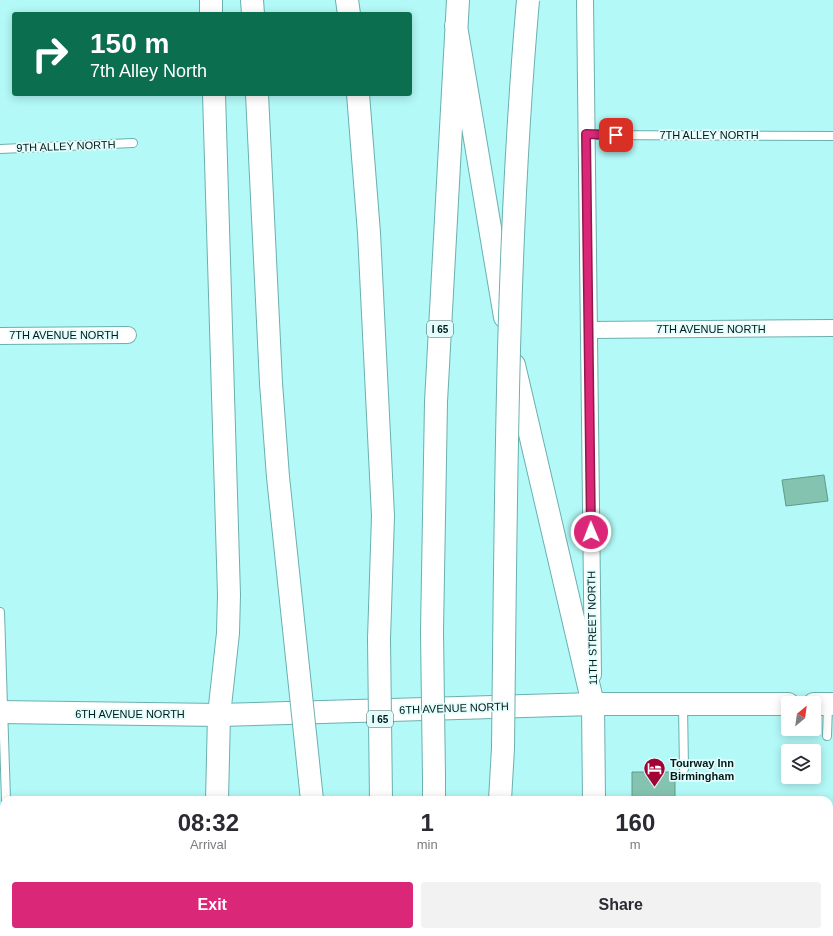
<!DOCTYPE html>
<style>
:root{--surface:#fff;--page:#f2f2f3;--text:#2b2b33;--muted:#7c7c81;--accent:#db2777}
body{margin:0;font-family:Helvetica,sans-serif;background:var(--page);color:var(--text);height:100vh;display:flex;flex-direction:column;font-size:15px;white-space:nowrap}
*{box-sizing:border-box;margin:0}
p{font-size:13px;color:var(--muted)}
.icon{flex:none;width:22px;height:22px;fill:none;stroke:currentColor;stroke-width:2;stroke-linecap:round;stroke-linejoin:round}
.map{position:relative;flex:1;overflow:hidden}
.sheet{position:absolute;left:0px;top:796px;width:833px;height:140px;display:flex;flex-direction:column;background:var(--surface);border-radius:12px 12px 0 0;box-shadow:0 2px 10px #0003}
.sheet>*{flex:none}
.top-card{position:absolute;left:12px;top:12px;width:400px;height:84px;border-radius:4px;box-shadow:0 2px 10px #0003;background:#0b6e4f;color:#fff;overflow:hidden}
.needle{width:26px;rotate:29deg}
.fabs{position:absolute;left:781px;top:696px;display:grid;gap:8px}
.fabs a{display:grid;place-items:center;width:40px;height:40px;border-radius:4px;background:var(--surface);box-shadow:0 2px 10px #0003;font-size:20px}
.pin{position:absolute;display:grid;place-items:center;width:34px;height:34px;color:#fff;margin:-17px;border-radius:8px;box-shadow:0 2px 6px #0006}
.me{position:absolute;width:44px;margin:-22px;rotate:359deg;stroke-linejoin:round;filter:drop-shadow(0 0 3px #0008)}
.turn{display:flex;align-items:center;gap:14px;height:84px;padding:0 12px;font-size:18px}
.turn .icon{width:52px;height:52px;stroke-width:2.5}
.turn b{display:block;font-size:28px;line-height:34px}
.eta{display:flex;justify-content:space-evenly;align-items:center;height:68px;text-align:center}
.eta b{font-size:24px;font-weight:700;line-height:28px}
.primary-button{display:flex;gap:8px;margin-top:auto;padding:8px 12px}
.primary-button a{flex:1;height:46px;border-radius:4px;background:var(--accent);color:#fff;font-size:16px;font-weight:700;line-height:46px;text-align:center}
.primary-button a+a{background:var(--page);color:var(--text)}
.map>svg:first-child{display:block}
.building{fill:#84c3b0;stroke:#5d9b89}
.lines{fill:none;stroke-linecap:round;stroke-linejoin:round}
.service-casing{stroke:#6bb0af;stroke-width:10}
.minor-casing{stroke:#6bb0af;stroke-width:18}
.secondary-casing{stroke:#6bb0af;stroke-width:24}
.primary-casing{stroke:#6bb0af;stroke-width:24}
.motorway-casing{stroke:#6bb0af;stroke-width:24}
.service{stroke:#fff;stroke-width:8}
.minor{stroke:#fff;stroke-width:16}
.secondary{stroke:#fff;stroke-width:22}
.primary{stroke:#fff;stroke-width:22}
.motorway{stroke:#fff;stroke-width:22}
.motorway-bridge-casing{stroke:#6bb0af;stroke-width:24;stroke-linecap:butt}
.motorway-bridge{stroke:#fff;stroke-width:22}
.route-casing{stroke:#8e194d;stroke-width:10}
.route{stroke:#db2777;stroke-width:7}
.labels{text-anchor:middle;stroke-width:3.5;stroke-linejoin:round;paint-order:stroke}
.shield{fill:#e2fdfc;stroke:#445e5e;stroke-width:1}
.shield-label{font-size:10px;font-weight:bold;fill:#001a1a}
.street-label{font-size:11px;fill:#001a1a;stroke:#e2fdfc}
.poi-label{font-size:11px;font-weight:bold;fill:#001a1a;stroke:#e2fdfc;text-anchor:start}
</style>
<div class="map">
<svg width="833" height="936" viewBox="0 0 833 936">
<rect width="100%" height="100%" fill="#b2f9f7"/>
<path class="building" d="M824,475l4,26 -42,5 -4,-26z
M632,772h43v28h-43z"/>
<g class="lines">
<defs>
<path id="service" d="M586,135l247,1
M0,149l133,-6
M0,612l6,188
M683,705l1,64
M827,736l1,-31
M829,892h4
M12,932v4"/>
<path id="minor" d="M585,0l8,675
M589,330l244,-2
M0,336l128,-1"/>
<path id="secondary" d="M814,704h19
M0,712l219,3 374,-11h195"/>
<path id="primary" d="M593,704l1,96
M217,800l2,-85
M216,932v4
M595,932v4"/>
<path id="motorway" d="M211,0v14
M252,0l1,14
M347,0l2,14
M456,26l49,291
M214,94l15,501 -1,38 -9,82
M358,94l11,139 14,283 -4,123
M514,365l79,339
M432,632l4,-230 22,-402
M434,800v-22
M326,932v4
M383,932v4
M433,936v-4
M491,936v-4"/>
</defs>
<use href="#service" class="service-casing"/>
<use href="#minor" class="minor-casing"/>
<use href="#secondary" class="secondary-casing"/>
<use href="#primary" class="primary-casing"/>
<use href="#motorway" class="motorway-casing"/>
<use href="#service" class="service"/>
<use href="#minor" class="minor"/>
<use href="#secondary" class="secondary"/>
<use href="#primary" class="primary"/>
<use href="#motorway" class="motorway"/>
<defs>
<path id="motorway-bridge" d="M257,94l14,289 7,94 34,323
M432,632l2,146
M379,639l2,161
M500,800l3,-52c3,-250 3,-499 25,-748"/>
</defs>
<use href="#motorway-bridge" class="motorway-bridge-casing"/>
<use href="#motorway-bridge" class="motorway-bridge"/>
</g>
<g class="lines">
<defs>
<path id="route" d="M591,532l-5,-398 30,1"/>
</defs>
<use href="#route" class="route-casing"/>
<use href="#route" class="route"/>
</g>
<defs>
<symbol id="hotel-pin" viewBox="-11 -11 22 30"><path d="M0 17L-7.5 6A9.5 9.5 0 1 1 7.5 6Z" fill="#a20336" stroke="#e2fdfc"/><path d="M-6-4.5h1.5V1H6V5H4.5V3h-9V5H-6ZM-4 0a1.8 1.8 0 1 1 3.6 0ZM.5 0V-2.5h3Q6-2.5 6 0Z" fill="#fff"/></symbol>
</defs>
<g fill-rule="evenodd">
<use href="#hotel-pin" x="642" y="756" width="25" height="34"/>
</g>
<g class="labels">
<g class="shield">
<rect x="427" y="321" width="26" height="16" rx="3"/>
<rect x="367" y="711" width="26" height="16" rx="3"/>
</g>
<g class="shield-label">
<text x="440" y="333">I 65</text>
<text x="380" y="723">I 65</text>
</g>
<g class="street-label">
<text x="709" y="139">7TH ALLEY NORTH</text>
<text transform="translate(66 146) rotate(-2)" y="4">9TH ALLEY NORTH</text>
<text x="711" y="333">7TH AVENUE NORTH</text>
<text x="64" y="339">7TH AVENUE NORTH</text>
<text transform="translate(592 628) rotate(-91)" y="4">11TH STREET NORTH</text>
<text transform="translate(454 708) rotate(-2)" y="4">6TH AVENUE NORTH</text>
<text x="130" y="718">6TH AVENUE NORTH</text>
</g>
<g class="poi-label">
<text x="670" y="767">Tourway Inn<tspan x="670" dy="13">Birmingham</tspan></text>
</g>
</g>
</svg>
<div class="fabs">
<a><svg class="needle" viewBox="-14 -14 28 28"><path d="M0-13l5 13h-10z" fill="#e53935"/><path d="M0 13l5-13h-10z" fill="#7c7c81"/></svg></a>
<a><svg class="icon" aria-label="layers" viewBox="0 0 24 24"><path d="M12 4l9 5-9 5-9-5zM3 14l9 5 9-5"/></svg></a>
</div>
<div class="pin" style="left:616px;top:135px;background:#d93025"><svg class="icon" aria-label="arrive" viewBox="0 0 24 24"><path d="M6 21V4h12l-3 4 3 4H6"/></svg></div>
<svg class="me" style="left:591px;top:532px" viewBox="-20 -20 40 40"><circle r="17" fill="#db2777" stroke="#fff" stroke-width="3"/><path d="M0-11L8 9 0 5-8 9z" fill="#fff"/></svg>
<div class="top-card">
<div class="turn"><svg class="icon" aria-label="right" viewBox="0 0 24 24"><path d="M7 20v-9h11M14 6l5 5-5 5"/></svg><div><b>150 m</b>7th Alley North</div></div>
</div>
<section class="sheet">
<div class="eta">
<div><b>08:32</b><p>Arrival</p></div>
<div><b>1</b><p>min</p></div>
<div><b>160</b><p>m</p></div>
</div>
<div class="primary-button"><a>Exit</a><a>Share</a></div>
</section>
</div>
